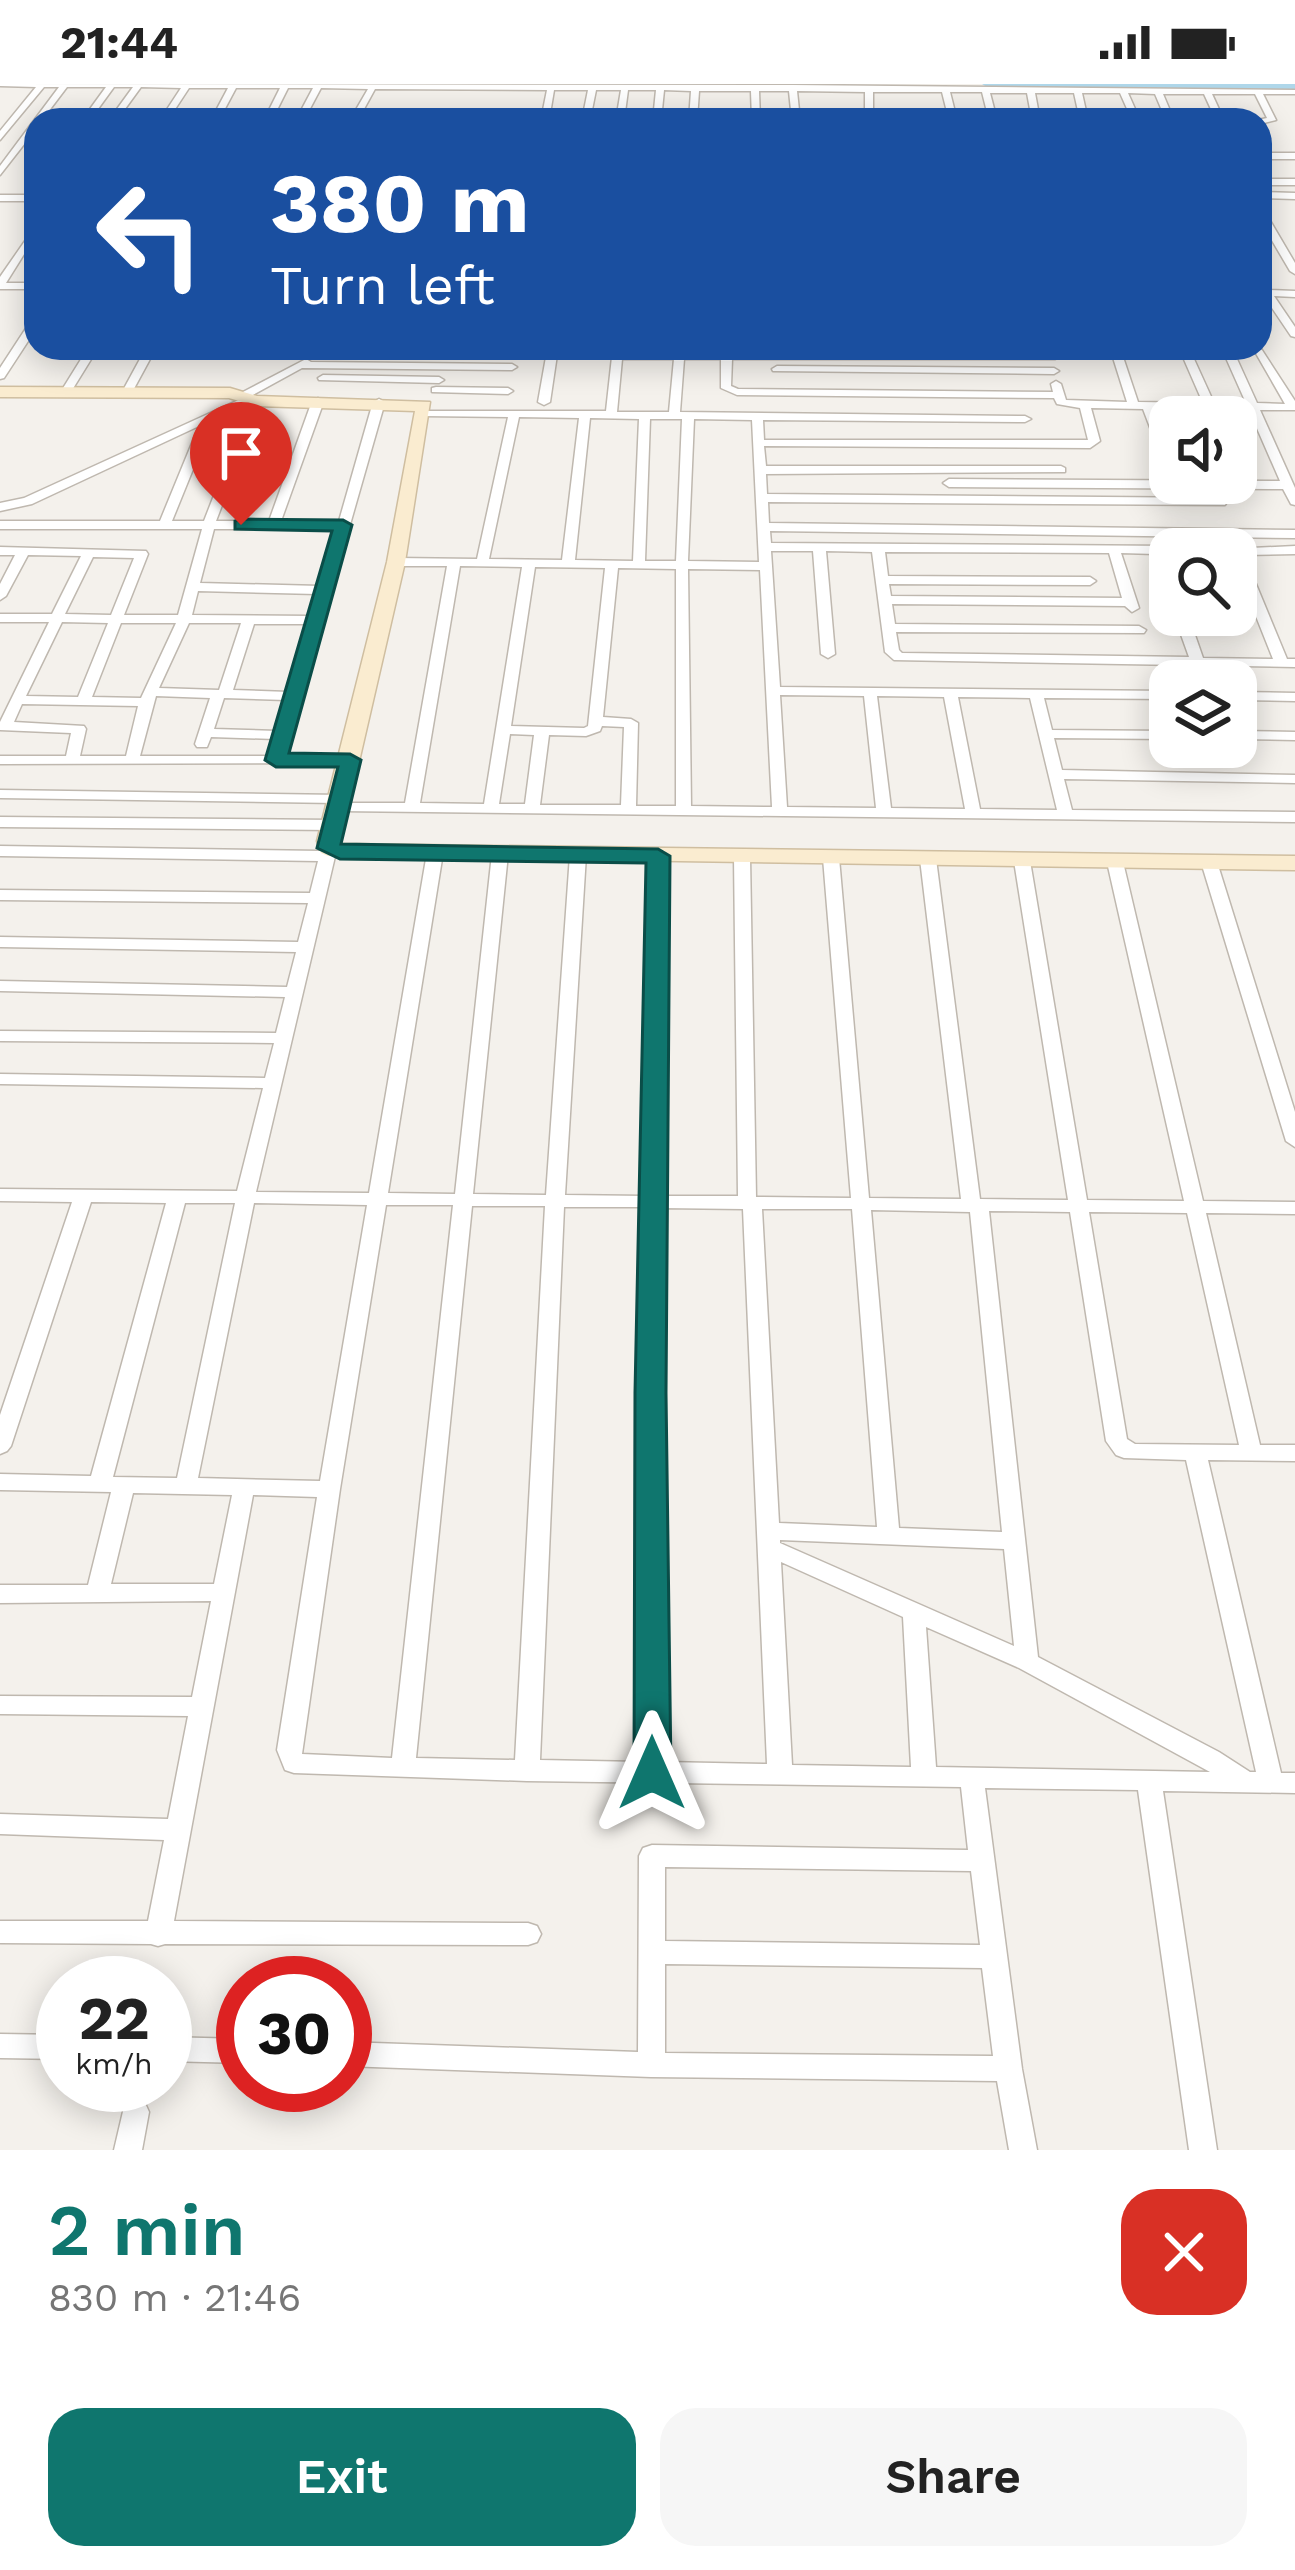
<!DOCTYPE html>
<meta charset="utf-8">
<style>
:root{--surface:#fff;--page:#f6f6f6;--text:#222;--muted:#767676;--accent:#0f766e}
body{margin:0;font-family:"Work Sans",sans-serif;background:var(--page);color:var(--text);height:100vh;display:flex;flex-direction:column;font-size:45px;white-space:nowrap}
*{box-sizing:border-box;margin:0}
p{font-size:39px;color:var(--muted)}
.icon{flex:none;width:66px;height:66px;fill:none;stroke:currentColor;stroke-width:2;stroke-linecap:round;stroke-linejoin:round}
.map{position:relative;height:2066px;overflow:hidden}
.side{display:flex;flex-direction:column;background:var(--surface);flex:1}
.side>*{flex:none}
.hud{position:absolute;left:24px;top:24px;width:1248px;height:252px;border-radius:36px;box-shadow:0 6px 30px #0003;background:#1a4fa0;color:#fff;overflow:hidden}
.tools{position:absolute;left:1149px;top:312px;display:grid;gap:24px}
.tools a{display:grid;place-items:center;width:108px;height:108px;border-radius:24px;background:var(--surface);box-shadow:0 6px 30px #0003;font-size:60px}
.speed{position:absolute;left:36px;top:1872px;display:flex;gap:24px;font-size:60px;font-weight:700;text-align:center}
.speed>*{display:grid;place-content:center;width:156px;height:156px;border-radius:50%;background:var(--surface);box-shadow:0 6px 30px #0003;line-height:1}
.speed small{font-size:30px;font-weight:400}
.speed .limit{border:18px solid #d22;background:#fff;color:#111}
.pin{position:absolute;display:grid;place-items:center;width:102px;height:102px;color:#fff;margin:-123px -51px;border-radius:50% 50% 50% 0;rotate:-45deg;box-shadow:0 0 12px #0007}
.pin .icon{rotate:45deg}
.me{position:absolute;width:132px;margin:-66px;rotate:0deg;stroke-linejoin:round;filter:drop-shadow(0 0 9px #0008)}
.turn{display:flex;align-items:center;gap:42px;height:252px;padding:0 48px;font-size:54px}
.turn .icon{width:156px;height:156px;stroke-width:2.5}
.turn b{display:block;font-size:84px;line-height:102px}
.round{display:grid;place-items:center;flex:none;width:126px;height:126px;border-radius:36px;background:var(--page)}
.head{display:flex;align-items:center;justify-content:space-between;height:204px;padding:0 48px}
h1{font-size:72px;font-weight:600;line-height:90px;color:var(--accent)}
.primary-button{display:flex;gap:24px;margin-top:auto;padding:24px 48px}
.primary-button a{flex:1;height:138px;border-radius:36px;background:var(--accent);color:#fff;font-size:48px;font-weight:600;line-height:138px;text-align:center}
.primary-button a+a{background:var(--page);color:var(--text)}
.status{display:flex;justify-content:space-between;align-items:center;height:84px;padding:0 60px;background:var(--surface);direction:ltr}
.status svg{height:33px;fill:currentColor}
.map>svg:first-child{display:block}
.lines{fill:none;stroke-linecap:round;stroke-linejoin:round}
.canal{fill:#afd7ea;fill-rule:evenodd}
.street-casing{stroke:#bfb8af;stroke-width:3}
.secondary-casing{stroke:#cfbea0;stroke-width:3}
.street{fill:#fff;fill-rule:evenodd}
.secondary{fill:#faecd0;fill-rule:evenodd}
.route{fill:#0f766e;stroke:#0a4d48;stroke-width:3}
</style>
<div class="status"><b>21:44</b><svg viewBox="0 0 49 12"><path d="M0 12V9h3v3zM5 12V6h3v6zM10 12V3h3v9zM15 12V0h3v12zM26 1h20v11H26zM47 4h2v5h-2z"/></svg></div>
<div class="map">
<svg width="1295" height="2066" viewBox="0 0 1295 2066">
<rect width="100%" height="100%" fill="#f4f1ec"/>
<g class="lines">
<path class="canal" d="M982,0h313v6l-308,-3z"/>
<defs>
<path id="street" d="M0,0l793,1 502,5v4h-32l13,26 -16,4 -2,-4 9,-2 -12,-24h-43l12,26h-8l-12,-26h-41l11,26h-8l-11,-26 -27,-1 12,27h-8l-12,-27h-38l6,27h-8l-6,-27h-39l5,27h-8l-5,-27h-37l7,27h-8l-7,-28h-32l7,28h-8l-7,-28h-69v28h-8v-28l-68,-1 3,29h-8l-3,-29h-30l1,29h-8l-1,-29h-52l-2,29h-8l2,-29 -27,-1 -3,30h-8l3,-30h-28l-4,30h-8l5,-30h-25l-6,30h-8l6,-30h-34l-5,30h-8l6,-30 -172,-1 -17,31h-8l18,-31 -47,-1 -17,32h-8l17,-32h-25l-16,32h-8l16,-32h-44l-17,32h-8l17,-32h-39l-21,32h-8l21,-32 -40,-1 -24,33h-8l24,-33h-19l-24,33h-8l24,-33h-39l-25,33h-6v9l-36,46v-9l59,-79h-15l-44,53v-9l36,-44 -36,-1z
M1260,69h35v6h-35z
M1260,95h35v6h-35z
M1260,108l35,1v6l-35,-1z
M0,111h36v6h-36z
M1260,125l5,3 30,51v11l-5,-3 -30,-51z
M36,141v10l-30,48h30v6h-36v-12z
M1260,196l10,10 25,1v6l-21,-1 21,31v10l-4,-1 -27,-40h-4z
M36,234v11l-32,49 -4,1v-11l32,-49z
M1260,263l35,54v9h-35l35,78v17l-4,-1 -8,-15 -334,-2 -6,-4 6,-4 331,2 -31,-71 -95,-1 16,41v17l-6,-3 -21,-55 -52,-1 9,33 -10,7 -326,-2 2,20h295l4,2v4l-299,2 1,20 454,4 6,4 -2,3 -457,-3 1,21 526,7v8l-525,-7 1,12 399,3 6,3h-6v5h-3l3,31 -6,-4 -9,-27 -34,-1 18,55 -7,4 -7,-6 -233,-2 3,20 244,2 7,4 -2,3 -248,-1 3,18 3,3 287,4 -15,-42h14l15,43 70,1 -37,-93v-17h-5l64,-3v8l-51,1 43,104h8v8l-401,-7 -9,-8 -13,-100 -46,-1 9,103 -7,4 -7,-4 -8,-103h-42l9,136 390,4v8l-126,-1 8,32 118,1v8l-116,-1 8,32 233,5v8l-231,-4 8,31 223,2v10l-955,-11 -7,-4 3,-4 -336,-5v-8l341,5 7,4 -3,4h60l42,-237h-51l-6,-4 6,-4 81,1 31,-142 -85,-1 -4,-1v-4h187l7,-63h10v5h51l1,-5h10v5h37v-5h10v5l319,1 4,1v4h-323l-1,27 7,3 315,3 -2,-8 5,-3 5,3 5,16 61,2 -17,-54h10l18,54 65,1 -24,-55h10l25,55h32l-24,-54 10,-1 25,55 28,1 -31,-54zM622,275h52l-5,53h-52zM684,275h37v29l16,7 317,3 3,6 23,4 8,32h-324l-1,-20 262,2 6,-3 -6,-3 -345,-4zM519,333l60,1 -17,142 -73,-1zM590,334l49,1 -6,142 -58,-1zM650,335h32l-6,142h-31zM694,335l58,1 7,142 -71,-1zM885,468l224,1 13,45 -231,-2 -2,-12 201,1 6,-4 -6,-4 -202,-1zM460,482l62,1 -38,237 -64,-1zM535,483l70,1 -17,158 -4,2 -73,-2zM618,484l58,1v237h-40l2,-83 -7,-4 -28,-2zM688,485l72,1 12,237 -81,-1zM780,611l84,1 12,112 -89,-1zM877,612l67,1 21,112 -74,-1zM958,613l72,1 27,112 -77,-1zM602,642l22,1 -3,78h-81l9,-70 37,1 14,-5zM510,650l24,1 -9,69h-26z
M88,264h10l-29,47h-8l-1,-2z
M146,264h10l-26,48h-8l-1,-2z
M548,264h10l-8,54 -6,3 -6,-3 8,-45 -222,-2 -5,-3 5,-3 223,2z
M306,275l5,3 201,2 5,3 -5,3 -210,-2 -51,28 11,5 -46,120h53l43,-120 6,-3 6,3 -43,120h58l34,-119 6,-3 6,3 -101,354h66l5,1v6l-355,1v-8h66l5,-23 -71,-3v-8l49,-100h-49v-8h52l29,-58 -53,-1 -22,41 -6,4v-16l15,-29h-15v-8l146,4 2,3 -24,61h54l24,-86h-202v-8h160l39,-95 -167,78 -32,7v-8l24,-5 219,-100 -2,-5zM250,319l-46,118h-32l41,-101zM214,445h122l-16,57 -120,-3zM93,473l41,1 -23,57 -46,-1zM198,507l119,3 -6,22 -119,-1zM62,538l46,1 -30,74 -52,-1zM121,539h55l-35,75 -49,-1zM189,539h52l-22,67 -60,-2zM254,540h55l-20,68 -56,-2zM156,612l54,2 -15,46 2,3h10l4,-10 64,2 -5,17h-130zM224,614l62,2 -9,31 -63,-2zM22,620l116,2 -12,50h-46l6,-27 -2,-3 -70,-4z
M777,282l277,2 5,3 -5,3 -281,-3 -1,-2z
M323,291l116,2 5,3 -5,3 -120,-3 -1,-2z
M436,303l72,1 5,3 -5,3 -76,-2v-4z
M1236,608l59,1v8l-59,-1z
M1236,647l59,1v8l-59,-1z
M0,733l333,3 8,5 -8,5 -333,-3z
M329,759l8,5 -81,344 113,1 58,-340 8,-5 8,5 -55,340 67,1 37,-340 8,-5 8,5 -35,340 73,1 24,-340 8,-5 8,5 -21,340 79,1 6,-340 8,-5 8,5 -4,340h76l-4,-339 8,-5 8,5 6,340 95,1 -28,-340 8,-5 8,5 30,340 92,1 -41,-340 8,-5 8,5 44,340 88,1 -54,-339 8,-5 8,5 57,339 97,1 -77,-339 8,-5 8,5 80,339 92,1v12l-89,-1 54,232h35v16l-87,-1 73,313h14v20l-132,-2 54,359h-28l-51,-360 -153,-2 37,281 15,81h-28l-12,-69 -346,-4 -306,-11v-24l293,10 1,-196 4,-8 9,-3 316,5 -7,-63 -434,-6 -233,-8 -9,-3 -8,-20 40,-253 -64,-2 -79,426 354,2 9,3 4,8 -4,8 -9,3 -363,-1 -7,2 -7,-2 -151,-1v-22h148l16,-81 -164,-6v-20l168,5 20,-103 -188,-2v-18l192,1 19,-96 -211,2v-18h88l23,-93 -111,-2v-16l91,2 75,-273 -75,-1 -80,244 -4,5 -7,3v-39l72,-213 -72,-1v-12l237,2 26,-103 -263,-4v-10l265,4 9,-35 -274,-2v-10l276,2 9,-36 -285,-6v-10l287,6 9,-35 -296,-5v-10l298,5 10,-39 -308,-3v-10l310,3 8,-32 -318,-5v-10l321,5 3,-6zM185,1119h50l-58,275 -64,-1zM254,1119l113,2 -47,276 -122,-3zM386,1121h67l-61,553 -90,-4 38,-265zM472,1122h73l-30,554 -99,-2zM564,1123h79l-3,186v369l-100,-2zM662,1124l81,1 24,555 -103,-2 -4,-369zM762,1125h90l25,318 -98,-4zM871,1126l99,2 32,320 -103,-4zM989,1127l81,1 36,229 10,14 8,3 62,2 70,312h-6l-31,-20 -181,-95zM1089,1128l98,1 52,232 -104,-1 -8,-5zM133,1409l99,2 -18,89h-103zM780,1456l224,9 10,97 -234,-103zM781,1478l122,55 8,150 -119,-2zM926,1543l93,41 191,104 -274,-5zM665,1783l306,4 9,74 -315,-4zM665,1880l317,4 11,88 -328,-3z
M1209,773l8,5 78,250v35l-9,-6 -85,-279z
M0,1950l63,1v24l-63,-1z
M165,1953l78,2v24l-78,-2z
M135,2015l10,4 4,9 -7,38h-28l11,-47z"/>
<path id="secondary" d="M0,303l230,1 27,8 173,6 -25,160 -65,282 955,12v14l-967,-14 -7,-3 -4,-12 70,-279 28,-151 -159,-5 -27,-8 -229,-1z"/>
</defs>
<use href="#street" class="street-casing"/>
<use href="#secondary" class="secondary-casing"/>
<use href="#street" class="street"/>
<use href="#secondary" class="secondary"/>
</g>
<path class="route" d="M241,435l102,1 9,5 -63,228 61,1 11,6 -20,84 317,5 12,7 -4,537 5,380 -5,10 -14,5 -13,-5 -5,-10 1,-380 11,-530 -306,-4 -23,-11 21,-81h-62l-11,-7 67,-229 -97,-2v-8z"/>
</svg>
<div class="tools">
<a><svg class="icon" aria-label="sound" viewBox="0 0 24 24"><path d="M4 9h4l5-4v14l-5-4H4zM17 9q2 3 0 6"/></svg></a>
<a><svg class="icon" aria-label="search" viewBox="0 0 24 24"><circle cx="10" cy="10" r="6"/><path d="M15 15l6 6"/></svg></a>
<a><svg class="icon" aria-label="layers" viewBox="0 0 24 24"><path d="M12 4l9 5-9 5-9-5zM3 14l9 5 9-5"/></svg></a>
</div>
<div class="speed"><div>22<small>km/h</small></div><div class="limit">30</div></div>
<div class="pin" style="left:241px;top:441px;background:#d93025"><svg class="icon" aria-label="arrive" viewBox="0 0 24 24"><path d="M6 21V4h12l-3 4 3 4H6"/></svg></div>
<svg class="me" style="left:652px;top:1689px" viewBox="-20 -20 40 40"><path d="M0-17L14 15 0 8-14 15z" fill="#0f766e" stroke="#fff" stroke-width="4"/></svg>
<div class="hud">
<div class="turn"><svg class="icon" aria-label="left" viewBox="0 0 24 24"><path d="M17 20v-9H6M10 6l-5 5 5 5"/></svg><div><b>380 m</b>Turn left</div></div>
</div>
</div>
<section class="side">
<div class="head"><div><h1>2 min</h1><p>830 m · 21:46</p></div><a class="round" style="background:#d93025;color:#fff"><svg class="icon" aria-label="close" viewBox="0 0 24 24"><path d="M6 6l12 12M18 6L6 18"/></svg></a></div>
<div class="primary-button"><a>Exit</a><a>Share</a></div>
</section>
